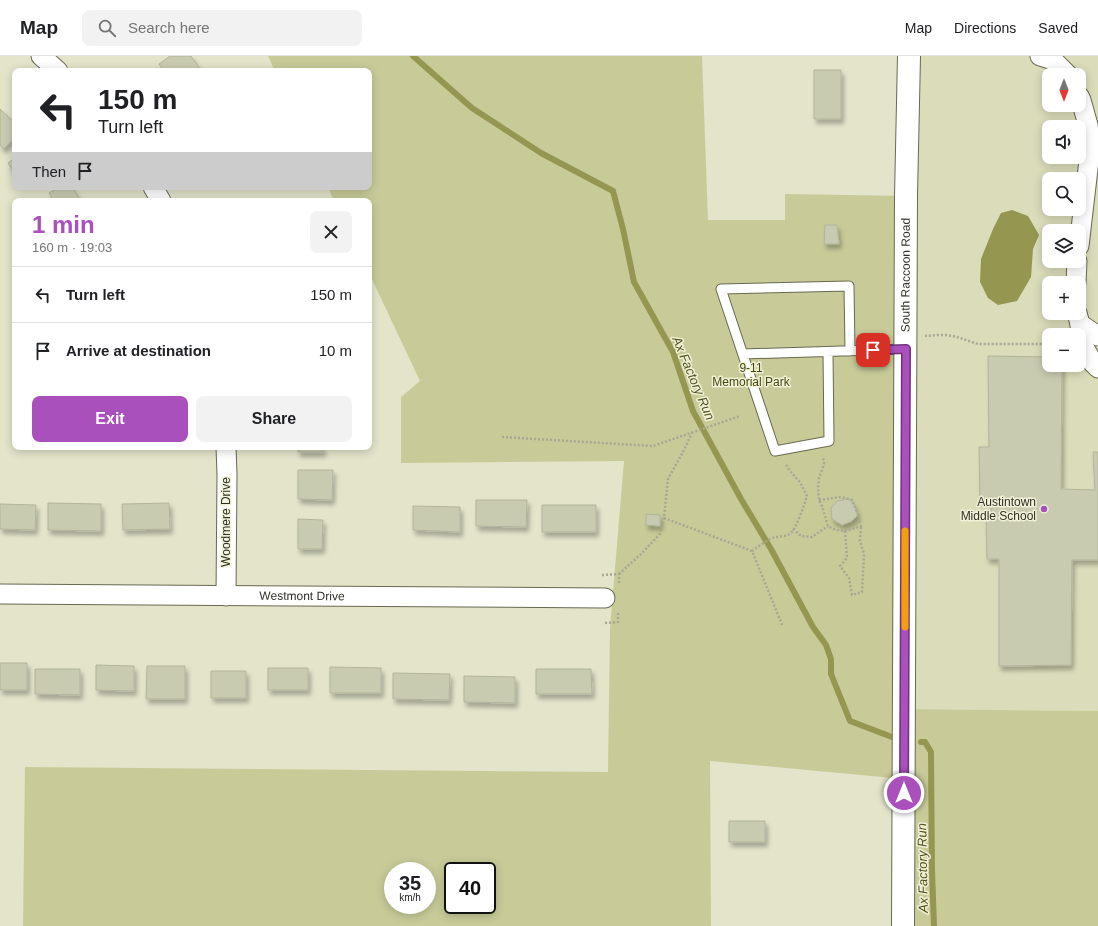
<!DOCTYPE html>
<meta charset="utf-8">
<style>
:root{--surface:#fff;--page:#f2f2f2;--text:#202124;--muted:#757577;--line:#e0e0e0;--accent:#a950bc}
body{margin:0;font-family:Arial,sans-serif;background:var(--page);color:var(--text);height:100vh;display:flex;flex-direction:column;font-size:15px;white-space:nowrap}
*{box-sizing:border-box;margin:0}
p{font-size:13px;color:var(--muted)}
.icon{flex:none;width:22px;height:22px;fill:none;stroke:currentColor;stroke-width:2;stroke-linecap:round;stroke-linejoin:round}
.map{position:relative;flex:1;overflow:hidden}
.drawer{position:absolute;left:12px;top:142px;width:360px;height:252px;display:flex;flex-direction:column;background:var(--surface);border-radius:8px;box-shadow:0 2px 10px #0003}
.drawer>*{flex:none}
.top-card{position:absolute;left:12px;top:12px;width:360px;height:122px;border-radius:8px;box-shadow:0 2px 10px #0003;background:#fff;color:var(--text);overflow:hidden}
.needle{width:26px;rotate:180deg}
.fabs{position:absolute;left:1042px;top:12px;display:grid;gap:8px}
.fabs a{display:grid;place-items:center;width:44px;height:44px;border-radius:8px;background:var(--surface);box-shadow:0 2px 10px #0003;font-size:20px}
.speed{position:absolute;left:384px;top:806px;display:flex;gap:8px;font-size:20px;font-weight:700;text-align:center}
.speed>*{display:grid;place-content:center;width:52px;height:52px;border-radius:50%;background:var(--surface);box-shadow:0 2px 10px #0003;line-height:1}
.speed small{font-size:10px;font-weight:400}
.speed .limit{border:2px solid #111;border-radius:6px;background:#fff;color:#111}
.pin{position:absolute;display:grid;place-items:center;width:34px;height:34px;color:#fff;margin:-17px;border-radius:8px;box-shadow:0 2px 6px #0006}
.me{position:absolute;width:44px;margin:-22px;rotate:0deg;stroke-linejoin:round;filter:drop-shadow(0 0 3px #0008)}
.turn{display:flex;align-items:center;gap:14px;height:84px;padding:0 20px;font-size:18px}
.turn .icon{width:52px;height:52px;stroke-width:2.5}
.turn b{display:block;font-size:28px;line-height:34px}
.then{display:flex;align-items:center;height:38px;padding:0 20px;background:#0003;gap:8px;font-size:15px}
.round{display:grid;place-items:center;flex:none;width:42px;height:42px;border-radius:8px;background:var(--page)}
.headline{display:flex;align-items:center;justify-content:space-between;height:68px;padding:0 20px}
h1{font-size:24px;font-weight:600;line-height:30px;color:var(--accent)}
.button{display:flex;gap:8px;margin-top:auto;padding:8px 20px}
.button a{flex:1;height:46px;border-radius:8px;background:var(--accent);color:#fff;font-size:16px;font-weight:600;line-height:46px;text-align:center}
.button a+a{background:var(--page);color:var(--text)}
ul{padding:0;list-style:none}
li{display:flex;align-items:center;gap:12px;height:56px;padding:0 20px;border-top:1px solid var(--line)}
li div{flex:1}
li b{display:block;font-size:15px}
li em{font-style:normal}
header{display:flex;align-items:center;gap:24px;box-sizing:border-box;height:56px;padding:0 20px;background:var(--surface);border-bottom:1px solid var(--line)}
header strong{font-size:19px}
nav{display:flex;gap:22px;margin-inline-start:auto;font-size:14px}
.search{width:280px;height:36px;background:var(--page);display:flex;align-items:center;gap:10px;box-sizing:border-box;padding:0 14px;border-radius:8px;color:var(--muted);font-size:15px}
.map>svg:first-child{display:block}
.built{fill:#dadcba;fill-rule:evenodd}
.green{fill:#c8cb98;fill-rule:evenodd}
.water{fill:#959751}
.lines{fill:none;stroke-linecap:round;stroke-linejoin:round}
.stream{stroke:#959751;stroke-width:6}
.building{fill:#c9cbb1;stroke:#b2b49b;filter:url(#shadow)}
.service-casing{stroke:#686952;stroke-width:11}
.minor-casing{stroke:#686952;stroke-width:21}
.tertiary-casing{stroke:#686952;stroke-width:24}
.path{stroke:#a7a793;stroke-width:2.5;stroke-dasharray:2 2;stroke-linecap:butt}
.service{stroke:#fff;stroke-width:9}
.minor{stroke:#fff;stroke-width:19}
.tertiary{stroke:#fff;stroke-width:22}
.route-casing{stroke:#6e347a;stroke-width:10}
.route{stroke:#a950bc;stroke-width:7}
.slow{stroke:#f59e0b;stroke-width:7}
.poi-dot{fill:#a950bc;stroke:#f0f1d7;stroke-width:1.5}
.labels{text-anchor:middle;stroke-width:3;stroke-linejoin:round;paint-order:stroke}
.street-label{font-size:12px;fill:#303026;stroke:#f0f1d7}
.park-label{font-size:12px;fill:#474811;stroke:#f0f1d7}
.poi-label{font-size:12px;fill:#303026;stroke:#f0f1d7;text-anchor:end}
.water-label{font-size:13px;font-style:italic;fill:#52521d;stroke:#f0f1d7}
</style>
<header>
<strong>Map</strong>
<div class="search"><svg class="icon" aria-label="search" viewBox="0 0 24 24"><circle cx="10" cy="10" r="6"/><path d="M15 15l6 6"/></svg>Search here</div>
<nav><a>Map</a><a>Directions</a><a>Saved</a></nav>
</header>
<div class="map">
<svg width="1098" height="870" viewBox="0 0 1098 870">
<defs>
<filter id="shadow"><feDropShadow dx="2.5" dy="4.5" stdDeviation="2" flood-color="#0004"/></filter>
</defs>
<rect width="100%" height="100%" fill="#e3e4ca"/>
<path class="built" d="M909,0h189v655l-194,-2zM1049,19h30v30h-30zM1049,71h30v30h-30zM1049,123h30v30h-30zM1049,175h30v30h-30zM1049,227h30v30h-30zM1049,279h30v30h-30z"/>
<path class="green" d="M268,0h434l6,164h77v-26l121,2 -1,513 193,2v215h-195l1,-147 -194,-18 1,165h-688l2,-159 583,5 2,-144 14,-167 -223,2v-66l19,-16 -51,-108v-72h-35l-6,-14h41v-116h-94zM393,815h34v34h-34zM453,815h34v34h-34z"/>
<path class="water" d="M1012,154l16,6 11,19 -6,14 -2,28 -14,24 -19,4 -10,-7 -8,-16 1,-23 12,-30 8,-16z"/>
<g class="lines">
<path class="stream" d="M413,0l59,52 69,45 72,38 10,38 11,53 39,70 20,59 48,88 30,50 42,78 13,18 5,14v15l19,47 42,16
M921,686h4l6,10 1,118 2,56"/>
</g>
<path class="building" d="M170,0h21l9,13 -3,2h-33l-5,-7z
M814,14h27v49h-27z
M0,53l15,14v14l-11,12 -4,-4z
M15,102v15l-7,-10z
M59,131h13l9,14h-27l-5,-8z
M825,169h12l2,19h-15z
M988,300l61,1v8h13l-1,124 34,1 -2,-38h5v108h-26l-1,105 -72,1v-107h-12l-1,-43h5v-15l-11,-1 -1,-53h10z
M298,391h25v5h-25z
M298,414h35l-1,30 -34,-1z
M849,443l5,6 4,10 -6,6 -10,4 -10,-6 -1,-11 6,-7z
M476,444h51l-1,27 -50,-1z
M48,447l53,1v27l-53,-1z
M169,447l1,26 -47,1 -1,-26z
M0,448l36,1 -1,25 -35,-1z
M542,449h54v27h-54z
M413,450l47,1v25l-47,-2z
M646,458l14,1v11l-14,-1z
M298,463l25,1 -1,29h-24z
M0,607h27v27h-27z
M96,609l38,1v25l-38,-1z
M147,610h38v33h-39z
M330,611l51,1v25h-51z
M268,612h40v22h-40z
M35,613h45v26l-45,-1z
M536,613h55l1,25h-56z
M211,615h35v27h-35z
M393,617l57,1 -1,26 -56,-1z
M464,620l51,1v26l-51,-1z
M729,765h36v21h-36z"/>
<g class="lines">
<defs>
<path id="service" d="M828,296l1,89 -54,10 -54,-162 128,-3 1,65
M743,298l163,-5"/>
<g id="minor">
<path d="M41,0l17,15"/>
<path d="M1040,0l13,4 15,15"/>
<path d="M1079,40l2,4 7,25 3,18 -12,103"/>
<path d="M153,131l8,14"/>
<path d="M1076,227l1,-22"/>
<path d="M1077,257l3,11 1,18 12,21 5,5"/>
<path d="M1080,268l18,12"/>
<path d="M226,391l1,27 -1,122"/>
<path id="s1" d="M0,538l605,4"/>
</g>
<g id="tertiary">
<path id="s2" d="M903,870l3,-730 3,-140"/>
</g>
</defs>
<use href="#service" class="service-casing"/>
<use href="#minor" class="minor-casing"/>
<use href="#tertiary" class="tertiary-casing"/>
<path class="path" d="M925,280c10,-1 22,-2 32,1 7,2 14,5 21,7h71
M502,381l151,9 87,-30
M819,444l22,-3 11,3 6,15 3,11c-13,4 -20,8 -33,0l-6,-20 -3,-6 -1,-12 1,-10 5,-14 -1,-8
M664,462l88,33 31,76
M793,473l8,7 11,1 16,-11
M845,475l2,27 -7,8 9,12 3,17 10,-3 2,-38 -4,-13 1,-15
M752,495c6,-4 17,-13 24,-14 5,-1 10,0 15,-4 6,-6 13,-28 16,-37l-7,-14 -10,-11 -5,-8
M619,518l22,-20 19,-20 4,-16 4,-39 15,-27 9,-19
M602,519l17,-1v11
M605,567l13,-1v-10"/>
<use href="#service" class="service"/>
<use href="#minor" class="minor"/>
<use href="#tertiary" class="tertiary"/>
</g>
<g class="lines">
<defs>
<path id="route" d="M873,294l33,-1 -2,444"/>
</defs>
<use href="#route" class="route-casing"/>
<use href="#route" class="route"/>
<path class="slow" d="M905,571v-96"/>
</g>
<circle class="poi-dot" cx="1044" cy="453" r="4"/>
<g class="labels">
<g class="street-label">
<text dy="4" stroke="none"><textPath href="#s2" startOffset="651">South Raccoon Road</textPath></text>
<text transform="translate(226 466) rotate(-90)" y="4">Woodmere Drive</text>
<text dy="4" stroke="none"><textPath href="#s1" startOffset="302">Westmont Drive</textPath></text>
</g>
<g class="park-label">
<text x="751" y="316">9-11<tspan x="751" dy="14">Memorial Park</tspan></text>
</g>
<g class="poi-label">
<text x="1036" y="450">Austintown<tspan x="1036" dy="14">Middle School</tspan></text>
</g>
<g class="water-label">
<text transform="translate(694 322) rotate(67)" y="5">Ax Factory Run</text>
<text transform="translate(922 812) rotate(-91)" y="5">Ax Factory Run</text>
</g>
</g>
</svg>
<div class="fabs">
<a><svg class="needle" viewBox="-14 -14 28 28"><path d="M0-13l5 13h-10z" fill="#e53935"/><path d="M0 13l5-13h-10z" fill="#757577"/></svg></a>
<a><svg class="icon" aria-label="sound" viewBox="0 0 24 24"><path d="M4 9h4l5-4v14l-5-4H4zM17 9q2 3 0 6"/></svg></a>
<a><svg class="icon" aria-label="search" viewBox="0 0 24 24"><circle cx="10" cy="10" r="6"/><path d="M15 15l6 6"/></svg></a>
<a><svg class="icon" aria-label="layers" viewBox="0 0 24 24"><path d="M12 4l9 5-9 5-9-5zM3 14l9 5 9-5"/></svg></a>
<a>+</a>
<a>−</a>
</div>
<div class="speed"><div>35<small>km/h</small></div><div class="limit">40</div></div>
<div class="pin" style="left:873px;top:294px;background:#d93025"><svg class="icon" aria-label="arrive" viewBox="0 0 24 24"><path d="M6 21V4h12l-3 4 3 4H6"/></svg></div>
<svg class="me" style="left:904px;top:737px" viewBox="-20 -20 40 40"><circle r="17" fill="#a950bc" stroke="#fff" stroke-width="3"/><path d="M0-11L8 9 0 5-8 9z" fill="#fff"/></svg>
<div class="top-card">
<div class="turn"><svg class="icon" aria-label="left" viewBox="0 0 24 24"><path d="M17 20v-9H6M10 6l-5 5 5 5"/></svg><div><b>150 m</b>Turn left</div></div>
<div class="then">Then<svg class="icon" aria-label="arrive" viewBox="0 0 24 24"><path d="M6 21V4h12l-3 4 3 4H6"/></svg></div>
</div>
<section class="drawer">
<div class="headline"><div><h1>1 min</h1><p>160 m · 19:03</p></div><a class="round"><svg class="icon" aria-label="close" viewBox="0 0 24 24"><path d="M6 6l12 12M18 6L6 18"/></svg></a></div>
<ul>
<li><svg class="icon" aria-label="left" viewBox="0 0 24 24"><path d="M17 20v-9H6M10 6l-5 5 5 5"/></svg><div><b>Turn left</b></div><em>150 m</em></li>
<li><svg class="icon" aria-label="arrive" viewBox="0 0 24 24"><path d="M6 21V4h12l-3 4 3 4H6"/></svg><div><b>Arrive at destination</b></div><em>10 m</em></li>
</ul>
<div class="button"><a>Exit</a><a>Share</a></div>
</section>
</div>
